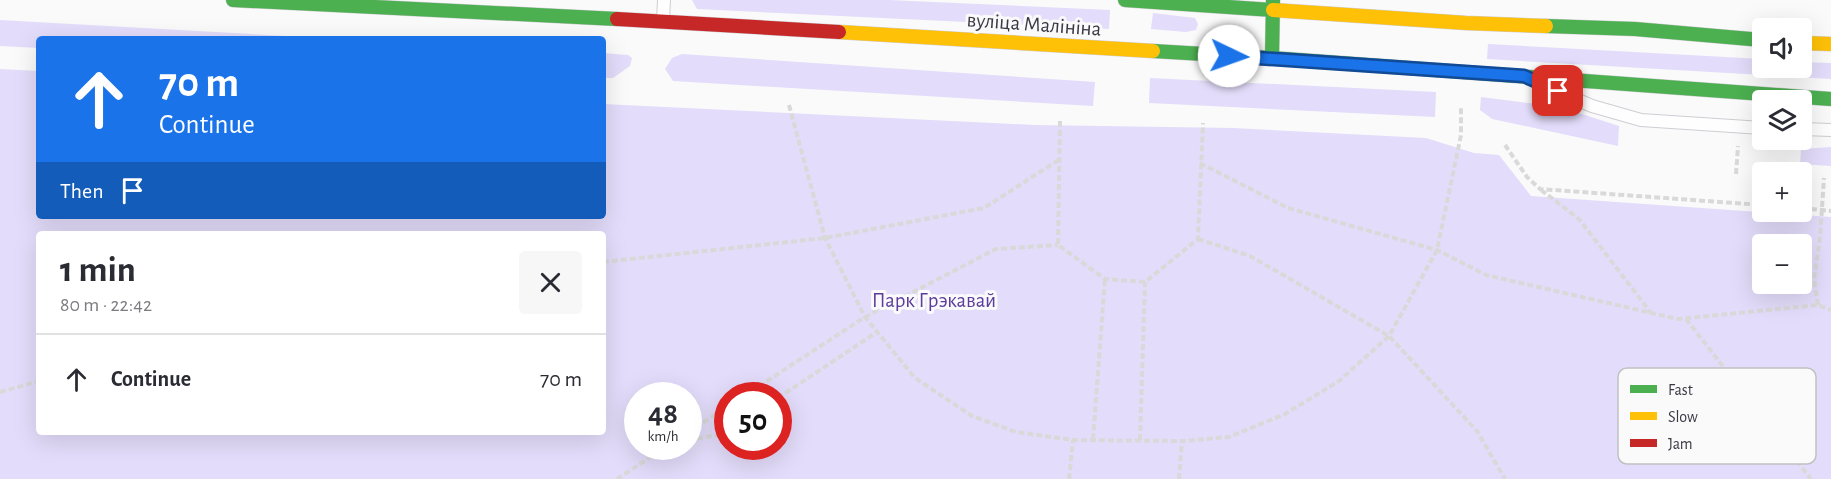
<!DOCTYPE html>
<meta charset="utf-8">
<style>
:root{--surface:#fff;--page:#f7f7f7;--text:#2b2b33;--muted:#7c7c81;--line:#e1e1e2}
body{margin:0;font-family:"Alegreya Sans",sans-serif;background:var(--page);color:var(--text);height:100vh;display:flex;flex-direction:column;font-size:22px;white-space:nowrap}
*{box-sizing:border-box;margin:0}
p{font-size:20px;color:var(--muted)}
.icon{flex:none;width:33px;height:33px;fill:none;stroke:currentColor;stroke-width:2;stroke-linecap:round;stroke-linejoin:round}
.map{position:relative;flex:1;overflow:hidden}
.drawer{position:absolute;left:36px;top:231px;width:570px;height:204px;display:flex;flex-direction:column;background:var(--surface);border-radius:6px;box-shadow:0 6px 24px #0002}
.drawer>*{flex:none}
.guide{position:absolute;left:36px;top:36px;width:570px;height:183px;border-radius:6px;box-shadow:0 6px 24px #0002;background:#1a73e8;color:#fff;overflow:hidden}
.controls{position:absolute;left:1752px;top:18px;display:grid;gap:12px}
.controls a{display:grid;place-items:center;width:60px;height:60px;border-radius:6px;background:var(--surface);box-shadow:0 6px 24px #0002;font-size:30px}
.speed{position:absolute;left:624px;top:382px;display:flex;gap:12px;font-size:30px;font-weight:700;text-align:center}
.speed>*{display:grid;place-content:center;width:78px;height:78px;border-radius:50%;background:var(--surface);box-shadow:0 6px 24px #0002;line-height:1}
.speed small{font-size:15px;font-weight:400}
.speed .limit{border:9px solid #d22;background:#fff;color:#111}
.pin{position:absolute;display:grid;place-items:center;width:51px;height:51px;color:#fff;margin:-26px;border-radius:12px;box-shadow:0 3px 9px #0006}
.me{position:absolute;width:66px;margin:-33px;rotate:93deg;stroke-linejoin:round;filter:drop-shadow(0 0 4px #0008)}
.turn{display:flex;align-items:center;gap:21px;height:126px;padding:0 24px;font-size:27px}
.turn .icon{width:78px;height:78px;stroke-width:2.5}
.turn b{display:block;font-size:42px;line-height:51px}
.then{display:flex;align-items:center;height:57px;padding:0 24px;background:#0003;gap:12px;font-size:22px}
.round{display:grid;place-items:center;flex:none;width:63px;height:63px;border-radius:6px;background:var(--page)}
.head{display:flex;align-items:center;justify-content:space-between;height:102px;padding:0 24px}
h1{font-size:36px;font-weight:700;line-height:45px}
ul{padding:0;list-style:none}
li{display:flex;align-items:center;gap:18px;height:90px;padding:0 24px;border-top:2px solid var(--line)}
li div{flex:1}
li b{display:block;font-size:22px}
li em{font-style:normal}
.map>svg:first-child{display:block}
.green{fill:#e3dcfa;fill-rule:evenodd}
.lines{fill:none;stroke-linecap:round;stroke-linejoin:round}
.lane-casing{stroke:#cfcdd3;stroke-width:14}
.fast-casing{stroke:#cfcdd3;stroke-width:15}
.slow-casing{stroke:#cfcdd3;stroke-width:15}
.jam-casing{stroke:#cfcdd3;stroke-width:15}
.path{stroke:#d9d9d9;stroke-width:4;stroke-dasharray:6 3;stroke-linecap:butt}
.lane{stroke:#fefefe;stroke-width:12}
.fast{stroke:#4caf50;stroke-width:14}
.slow{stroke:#ffc107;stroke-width:14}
.jam{stroke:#c62828;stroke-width:14}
.route-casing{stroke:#114b97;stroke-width:15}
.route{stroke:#1a73e8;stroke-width:10}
.labels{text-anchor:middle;stroke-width:6;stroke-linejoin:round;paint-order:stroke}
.street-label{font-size:21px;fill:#3b3844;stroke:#fafafa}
.park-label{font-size:21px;fill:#5c3c9d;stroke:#fafafa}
.key{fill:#fafafa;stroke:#c1c0c3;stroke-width:1.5}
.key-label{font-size:16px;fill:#3b3844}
</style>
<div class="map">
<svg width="1831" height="479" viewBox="0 0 1831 479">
<rect width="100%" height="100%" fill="#fafafa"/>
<path class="green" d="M692,0h196l222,10 -1,19 -412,-20z
M1153,13l42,5 3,6 -2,6 -10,2 -35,-3z
M0,20l339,19h-300v9l-39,-2z
M1488,44l274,15v9h40v-6l29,1v16l-344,-20z
M603,53l25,2 4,3 -2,8 -17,12h-10z
M682,54l413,28 -2,24 -420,-25 -8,-12 7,-11z
M0,69l39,2v145h564v-112l431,21 199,3 193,10 48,15 25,2 32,41 300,21v262h-1831zM39,234h564v198h-564zM1762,244h40v40h-40zM638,396h50v51h-50zM728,396h50v51h-50z
M1150,78l286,14 -1,25 -286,-14z
M1481,97l79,10 59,19 -1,20 -126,-27 -12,-9z
M1831,147v19l-31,-2 1,-15z"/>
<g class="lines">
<defs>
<path id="lane" d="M663,20l1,-20
M1555,90l37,16 49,14 121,8
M1802,129l29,1"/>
<path id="fast" d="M233,0l384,19
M1125,0l148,10
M1273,0l-1,58 559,41
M1546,26l89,3 127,11
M1153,51l119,7"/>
<path id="slow" d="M1273,10l193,13 80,3
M839,32l314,19
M1802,43l29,1"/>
<path id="jam" d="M617,19l222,13"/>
</defs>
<use href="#lane" class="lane-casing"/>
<use href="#fast" class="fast-casing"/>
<use href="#slow" class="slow-casing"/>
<use href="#jam" class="jam-casing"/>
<path class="path" d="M789,105l36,133 40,79 50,61 57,38 44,16 57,8 109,1 47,-4 56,-23 54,-33 50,-45 48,-86 24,-115v-29
M1060,121l-2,124 47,34 40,3 53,-43 5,-116
M1505,145l22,32 13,12 222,16
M1200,163l88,45 149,42 49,25 192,44 140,-14 13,5
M1736,174l2,-28
M1541,190l38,29 72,94
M1802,208l29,3
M1198,239l52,17 139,80 88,95 28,48
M603,262l222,-24 159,-30 76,-49
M1818,305l-4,-26 6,-41 4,-60
M1686,319l125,160
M0,392l39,-11
M744,396l121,-79 131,-68 62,-4
M778,398l99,-66
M688,432l40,-25
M1093,439l12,-160
M688,440l35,-6 5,-3
M1140,440l5,-158
M617,479l49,-32
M1069,479l4,-39
M1179,479l3,-38"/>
<use href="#lane" class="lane"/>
<use href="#fast" class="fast"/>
<use href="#slow" class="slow"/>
<use href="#jam" class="jam"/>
</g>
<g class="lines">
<defs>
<path id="route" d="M1229,56l295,20 34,15"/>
</defs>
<use href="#route" class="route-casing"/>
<use href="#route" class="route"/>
</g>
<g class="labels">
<g class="street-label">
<text transform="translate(1034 24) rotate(4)" y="7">вуліца Малініна</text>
</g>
<g class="park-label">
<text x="934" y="307">Парк Грэкавай</text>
</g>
</g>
<rect x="1618" y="368" width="198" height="96" rx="9" class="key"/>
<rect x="1630" y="385" width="27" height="8" fill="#4caf50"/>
<rect x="1630" y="412" width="27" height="8" fill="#ffc107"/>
<rect x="1630" y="439" width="27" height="8" fill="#c62828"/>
<g class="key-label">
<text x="1668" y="395">Fast</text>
<text x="1668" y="422">Slow</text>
<text x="1668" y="449">Jam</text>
</g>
</svg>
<div class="controls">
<a><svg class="icon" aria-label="sound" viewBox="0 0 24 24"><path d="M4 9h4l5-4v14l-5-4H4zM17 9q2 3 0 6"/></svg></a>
<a><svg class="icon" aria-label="layers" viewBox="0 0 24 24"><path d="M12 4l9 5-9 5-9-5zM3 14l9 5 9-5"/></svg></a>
<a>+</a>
<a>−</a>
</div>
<div class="speed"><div>48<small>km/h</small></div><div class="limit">50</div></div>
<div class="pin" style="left:1558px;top:91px;background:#d93025"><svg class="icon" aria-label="arrive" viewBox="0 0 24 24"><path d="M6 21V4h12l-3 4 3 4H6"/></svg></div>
<svg class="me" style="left:1229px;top:56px" viewBox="-20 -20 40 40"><circle r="19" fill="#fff"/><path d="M0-13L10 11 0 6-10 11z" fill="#1a73e8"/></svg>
<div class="guide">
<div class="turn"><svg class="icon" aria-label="ahead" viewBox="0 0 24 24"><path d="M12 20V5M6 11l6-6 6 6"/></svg><div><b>70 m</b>Continue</div></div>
<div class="then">Then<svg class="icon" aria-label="arrive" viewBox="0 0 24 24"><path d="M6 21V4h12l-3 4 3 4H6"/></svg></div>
</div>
<section class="drawer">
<div class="head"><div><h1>1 min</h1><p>80 m · 22:42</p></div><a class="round"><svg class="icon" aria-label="close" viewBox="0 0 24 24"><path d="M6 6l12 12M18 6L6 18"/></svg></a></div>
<ul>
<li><svg class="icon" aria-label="ahead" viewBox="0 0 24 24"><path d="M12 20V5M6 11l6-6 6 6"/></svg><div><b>Continue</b></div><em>70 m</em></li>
</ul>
</section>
</div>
